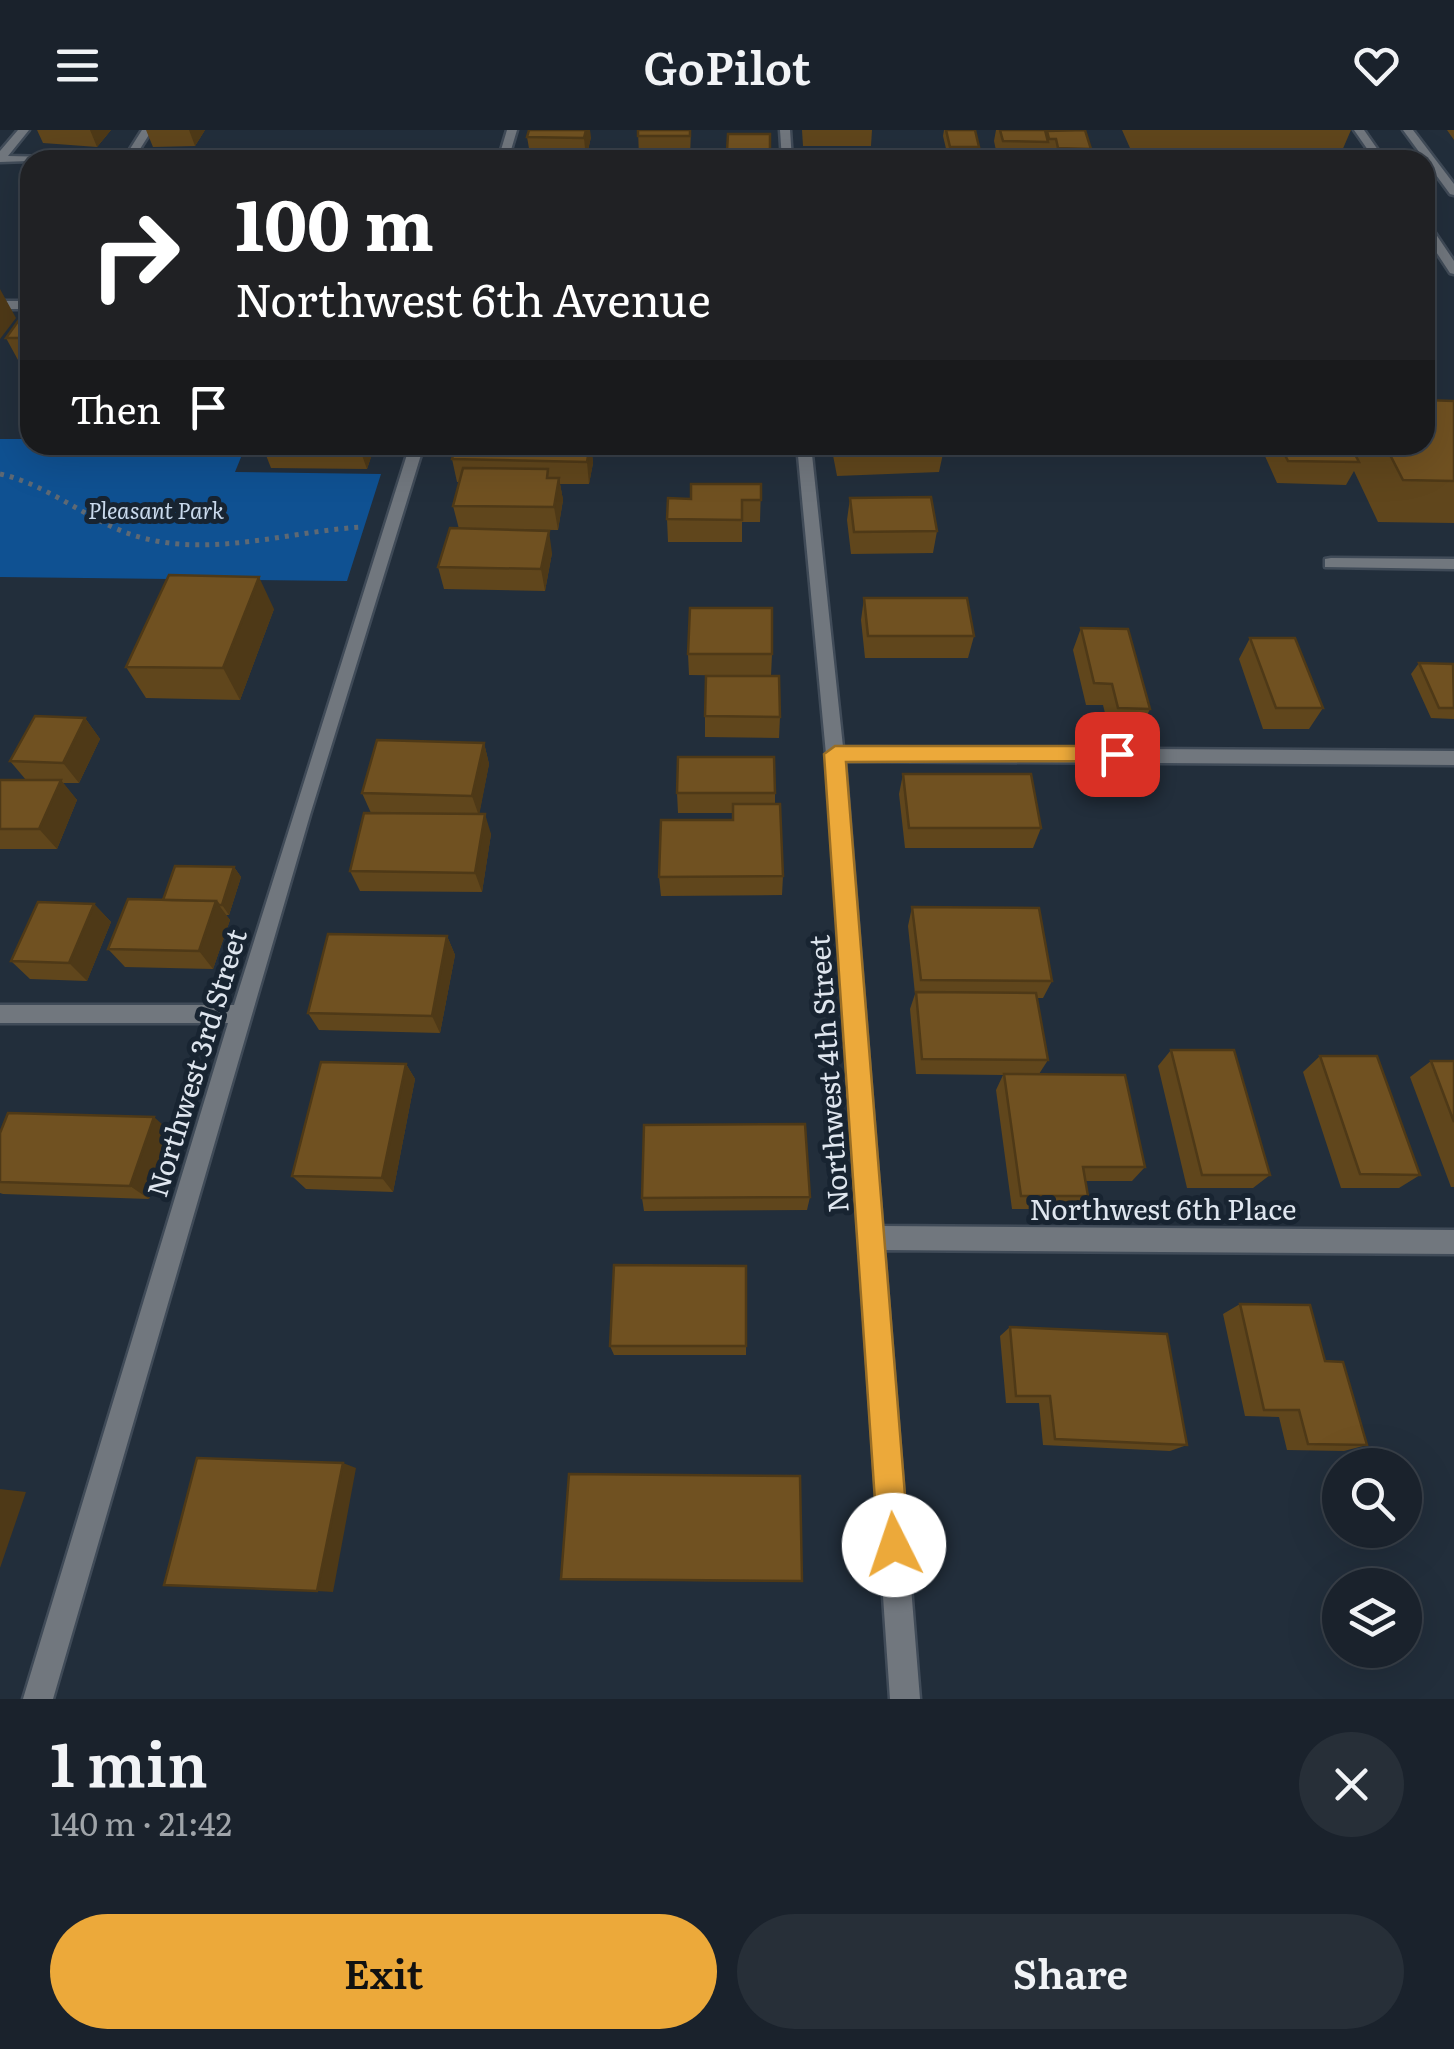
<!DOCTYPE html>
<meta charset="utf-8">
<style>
:root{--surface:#1a222c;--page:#272f38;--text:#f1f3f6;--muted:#9fa4a9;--line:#383f48;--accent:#eca93a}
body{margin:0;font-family:Literata,serif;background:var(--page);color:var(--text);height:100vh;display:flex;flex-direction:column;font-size:38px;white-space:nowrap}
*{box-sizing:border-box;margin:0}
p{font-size:32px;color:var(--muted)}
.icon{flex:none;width:55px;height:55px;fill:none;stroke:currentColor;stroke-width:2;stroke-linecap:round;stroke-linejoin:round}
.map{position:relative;height:1569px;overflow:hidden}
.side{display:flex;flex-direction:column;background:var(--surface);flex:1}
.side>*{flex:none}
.banner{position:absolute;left:20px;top:20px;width:1415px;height:305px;border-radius:30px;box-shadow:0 10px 40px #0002,0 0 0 2px var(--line);background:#202124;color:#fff;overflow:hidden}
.fabs{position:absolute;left:1322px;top:1318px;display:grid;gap:20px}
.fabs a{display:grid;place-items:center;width:100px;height:100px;border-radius:50%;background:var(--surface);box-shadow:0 10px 40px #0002,0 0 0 2px var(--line);font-size:50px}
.pin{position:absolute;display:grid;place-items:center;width:85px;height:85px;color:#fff;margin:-42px;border-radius:20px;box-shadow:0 5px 15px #0006}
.me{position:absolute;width:110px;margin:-55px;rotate:356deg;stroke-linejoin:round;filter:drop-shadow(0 0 8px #0008)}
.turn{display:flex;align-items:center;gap:35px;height:210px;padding:0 50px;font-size:45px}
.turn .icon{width:130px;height:130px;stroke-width:2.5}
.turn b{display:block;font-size:70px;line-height:85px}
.then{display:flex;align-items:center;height:95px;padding:0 50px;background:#0003;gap:20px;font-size:38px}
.round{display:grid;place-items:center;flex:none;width:105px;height:105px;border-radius:52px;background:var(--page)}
.head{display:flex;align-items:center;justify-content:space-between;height:170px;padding:0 50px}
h1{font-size:60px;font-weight:600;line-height:75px}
.cta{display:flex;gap:20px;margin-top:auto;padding:20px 50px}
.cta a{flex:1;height:115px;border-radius:60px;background:var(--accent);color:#111;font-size:40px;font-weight:600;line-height:115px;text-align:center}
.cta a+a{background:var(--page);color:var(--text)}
header{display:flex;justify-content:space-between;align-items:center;height:130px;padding:0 50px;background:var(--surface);font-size:45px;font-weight:600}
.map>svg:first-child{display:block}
.green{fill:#0f5192}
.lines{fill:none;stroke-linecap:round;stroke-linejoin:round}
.service-casing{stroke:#404b58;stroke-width:5}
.minor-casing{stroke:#404b58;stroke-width:5}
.path{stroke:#5e6974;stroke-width:5;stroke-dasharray:4 6;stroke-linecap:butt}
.service{fill:#71777e;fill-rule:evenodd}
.minor{fill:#71777e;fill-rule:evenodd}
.wall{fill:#60461c}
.shaded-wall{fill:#4e3917}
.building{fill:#705121;stroke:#4e3917;stroke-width:2.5}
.route{fill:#eca93a;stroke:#996e26;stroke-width:2.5}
.labels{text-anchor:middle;stroke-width:10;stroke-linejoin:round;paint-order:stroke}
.far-park-label{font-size:22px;font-style:italic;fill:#c9d9ec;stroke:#182431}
.street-label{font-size:28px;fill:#dfe6ef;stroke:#182431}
</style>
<header><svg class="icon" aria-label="menu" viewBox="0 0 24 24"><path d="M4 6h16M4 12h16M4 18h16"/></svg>GoPilot<svg class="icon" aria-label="heart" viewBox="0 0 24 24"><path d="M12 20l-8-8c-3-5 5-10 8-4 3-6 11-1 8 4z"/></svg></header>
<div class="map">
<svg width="1454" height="1569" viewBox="0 0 1454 1569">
<rect width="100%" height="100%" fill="#222e3b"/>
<path class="green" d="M0,309h30v6h216l-11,27 146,2 -34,107 -347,-4z"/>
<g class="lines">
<defs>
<path id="service" d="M142,0h10l-19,30h-10z
M1403,0h10l41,54v11l-4,-1z
M1331,428l123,1v10l-129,-2v-8z"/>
<path id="minor" d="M18,0h11l-21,26 45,1 5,3 -58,2v-11z
M507,0h10l-9,30h-10z
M780,0h10l2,30h-10z
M1354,0h10l21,30h-10z
M1425,93l4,1 25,37v13l-4,-1 -25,-38z
M0,171h30v8h-30z
M410,315h14l-114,370 -257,884h-30l205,-676h-228v-18h234z
M797,315h14l32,302 611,4v14l-609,-4 37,465 572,4v24l-570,-4 36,449h-30l-64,-945z"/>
</defs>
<use href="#service" class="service-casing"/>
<use href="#minor" class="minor-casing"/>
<path class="path" d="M0,344c54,12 94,53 147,65 70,17 145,-8 215,-12"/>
<use href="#service" class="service"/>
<use href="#minor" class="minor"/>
</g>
<path class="wall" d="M37,0h74l-14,17 -54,-4z
M146,0h59l-10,16 -42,1z
M638,0h53l-1,27h-51z
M802,0h70l-1,16h-68z
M944,0h31l4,17 -1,11 -30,-1 -5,-21z
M996,0h49l1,4 1,-3 44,18 -3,10h-32l-3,-9 -6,-1 -3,11h-46l-4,-19z
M1122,0h229l-13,30 -204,-3z
M1447,0h7v10z
M728,4h42v26h-43z
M527,7h64l-5,22 -22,-1 -34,-4z
M6,208h24v22h-12z
M1454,271v122l-76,-1 -24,-51 -8,14 -69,-2 -17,-38h165z
M262,315h113l-8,24 -96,-1z
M456,315h135l2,18 -4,21h-29l3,16 -5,30 -96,-1 90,24 -7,38 -101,-2 -6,-22 21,-38 -6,-23 7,-24h-3l-5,-23z
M675,315h83v5l-83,-1z
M831,315h111l2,4 -5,23 -102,4z
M761,354l-1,38h-18v20h-74l-1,-23 24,-20z
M850,368l87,33 -4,22 -82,1 -4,-34z
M864,468l110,38 -6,22h-103l-4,-38z
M274,479l-34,91 -94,-2 -20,-31z
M1081,498l69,81 -10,21 -31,-1 -6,-24h-17l-13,-55z
M1250,508l73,70 -14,21h-46l-24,-70z
M688,524h84l-1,22 -82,-1z
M1419,533l35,4v52l-23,-1 -20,-44z
M705,586l75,1 -1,21 -74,-1z
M85,588l15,21 -21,44h-16l14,17 -20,49h-57v-69h26l-16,-19z
M484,613l5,21 -10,50 12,20 -9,58 -122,-1 -10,-20 21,-58 -9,-20z
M903,644l138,54 -8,20h-128l-6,-54z
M677,663h98v11l8,72 -1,19 -121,1 -2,-19 73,-57v-7h-54z
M234,737l7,10 -12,38h-3l4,5 -17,49 -88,-2 -17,-18 55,-49z
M94,774l17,18 -24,59 -57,-2 -19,-18z
M912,777l140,74 -9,17h-6l11,62 -9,14 106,93 -13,14h-47l3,15 -12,13h-64l-16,-119 7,-15 -87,-1 -6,-65 5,-15 -7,-68z
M447,806l8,19 -15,78 -121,-3 -11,-17z
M1171,920l99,125 -17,13h-66l-29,-122z
M1320,926l100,119 -21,13h-58l-38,-116z
M1431,931h23v126h-3l-41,-110z
M406,934l9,15 -22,113 -87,-3 -14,-13z
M171,1002l-22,67 -146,-5 -3,-1v-60z
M810,1067l-3,13 -163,1 -2,-13z
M1240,1174l85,57 42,84 -23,6 -57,-1 -8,-33 -34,-1 -22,-102z
M1010,1197l177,118 -17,6 -127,-6 -4,-42h-33l-6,-67z
M610,1216h136v9h-132z
M561,1449l241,2 -4,1 -228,-2z"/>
<path class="shaded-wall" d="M90,0h21l-14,17z
M189,0h16l-10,16z
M586,0h4l1,7 -5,22 -2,-21z
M0,159l16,29 -16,21z
M360,315h15l-8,24 -8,-22z
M590,315h1l2,18 -4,21 -2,-22z
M559,348l4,22 -5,30 -4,-23z
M549,401l3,22 -7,38 -4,-22z
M259,447l15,32 -34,91 -17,-32z
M85,588l15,21 -21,44 -16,-20z
M484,613l5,21 -10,52 -7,-20z
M61,650l16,20 -20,49 -18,-20z
M485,684l6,20 -9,58 -7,-19z
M234,737l7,10 -12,38 -7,-10z
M216,771l14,19 -17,49 -14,-18z
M94,774l17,18 -24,59 -18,-18z
M447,806l8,19 -15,78 -8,-17z
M406,934l9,15 -22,113 -11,-14z
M154,987l17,15 -22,67 -19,-13z
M343,1333l13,5 -23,124 -16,-1z
M0,1359l26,3 -26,76z"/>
<path class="building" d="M529,0h57l-2,8 -57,-1z
M638,0h52v6h-52z
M946,0h29l4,17h-29z
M1000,0h45l3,12 -45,-1z
M1085,0l6,19 -33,-1 -2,-9h-7l-2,-8z
M728,4h42v17h-43z
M60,22h45l-6,8h-46z
M520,24h44v6h-46z
M242,25h41l-2,5h-42z
M878,27l40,1 1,2h-40z
M360,28h44l-1,2h-44z
M24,183h6v25h-24z
M1425,270l29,1v80l-51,-1 -18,-35h40z
M262,315h98l-1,2z
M456,315h134l-3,17 -135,-3z
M838,315h104l2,4 -104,4z
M1280,315h70l9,17 -71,-1z
M463,338l85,1 -1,9h12l-5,29 -101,-1z
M691,354h70v16h-19v20l-75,-1 1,-21 23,1z
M931,367l6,34 -83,1 -4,-34z
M450,398l99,3 -8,38 -103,-2z
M169,445l90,2 -36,91 -97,-1z
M864,468h103l7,38h-106z
M690,478h82v46h-84z
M1081,498l47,1 22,80 -32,-1 -6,-24 -18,-1z
M1250,508h45l28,70h-47z
M1419,533l34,1 1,44h-15z
M706,546h73l1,41 -75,-1z
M35,586l50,2 -22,45 -53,-2z
M377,610l107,3 -12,53 -110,-3z
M678,627h96l1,36h-98z
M903,644h128l10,54h-132z
M0,650h61l-22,49h-39z
M733,674h47l3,72 -124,1 2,-57h72z
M364,683l121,1 -10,59 -125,-2z
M175,736l59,1 -12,38h-3l-3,-4 -53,-1z
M128,769l88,2 -17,50 -91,-2z
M38,772l56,2 -25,59 -58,-2z
M912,777l127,1 13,73 -131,-1z
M328,804l119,2 -15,80 -124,-3z
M916,862l120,1 12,67 -126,-1z
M1171,920h63l36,125h-68z
M1320,926h57l43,119 -60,-1z
M1431,931h23v61z
M321,932l85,2 -24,114 -90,-2z
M1004,944l121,1 20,92h-62l5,29h-67z
M8,983l146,4 -24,69 -130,-4v-49z
M805,994l5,73 -168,1 2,-73z
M614,1135l132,1v80h-136z
M1240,1174l70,1 15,56 18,1 24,83 -59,-1 -9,-34h-35z
M1010,1197l157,7 20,111 -132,-6 -5,-43h-34z
M197,1328l146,5 -26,128 -153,-6z
M569,1344l231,2 2,105 -241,-2z"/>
<path class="route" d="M835,616h282l11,8 -11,7 -271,1 63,783 -4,11 -11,5 -12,-5 -4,-11 -54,-791z"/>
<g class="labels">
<g class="far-park-label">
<text x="156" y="389">Pleasant Park</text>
</g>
<g class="street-label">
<text transform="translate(197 933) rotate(-73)" y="10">Northwest 3rd Street</text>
<text transform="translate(829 944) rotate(-94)" y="10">Northwest 4th Street</text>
<text x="1163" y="1090">Northwest 6th Place</text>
</g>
</g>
</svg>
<div class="fabs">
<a><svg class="icon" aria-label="search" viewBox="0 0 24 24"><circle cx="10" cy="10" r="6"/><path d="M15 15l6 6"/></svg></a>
<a><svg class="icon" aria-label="layers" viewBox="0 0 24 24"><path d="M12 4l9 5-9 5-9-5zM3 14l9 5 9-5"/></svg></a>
</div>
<div class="pin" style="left:1117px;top:624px;background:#d93025"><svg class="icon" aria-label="arrive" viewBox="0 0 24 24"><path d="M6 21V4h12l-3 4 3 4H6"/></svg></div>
<svg class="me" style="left:894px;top:1415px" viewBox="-20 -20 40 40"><circle r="19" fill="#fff"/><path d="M0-13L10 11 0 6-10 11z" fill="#eca93a"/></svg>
<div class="banner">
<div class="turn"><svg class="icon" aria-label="right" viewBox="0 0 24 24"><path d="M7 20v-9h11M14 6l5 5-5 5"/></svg><div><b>100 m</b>Northwest 6th Avenue</div></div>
<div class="then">Then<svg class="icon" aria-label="arrive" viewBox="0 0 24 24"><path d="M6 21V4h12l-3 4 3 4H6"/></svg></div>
</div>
</div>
<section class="side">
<div class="head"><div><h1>1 min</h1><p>140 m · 21:42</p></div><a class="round"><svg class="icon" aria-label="close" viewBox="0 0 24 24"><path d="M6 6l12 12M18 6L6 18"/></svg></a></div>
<div class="cta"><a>Exit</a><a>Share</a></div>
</section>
